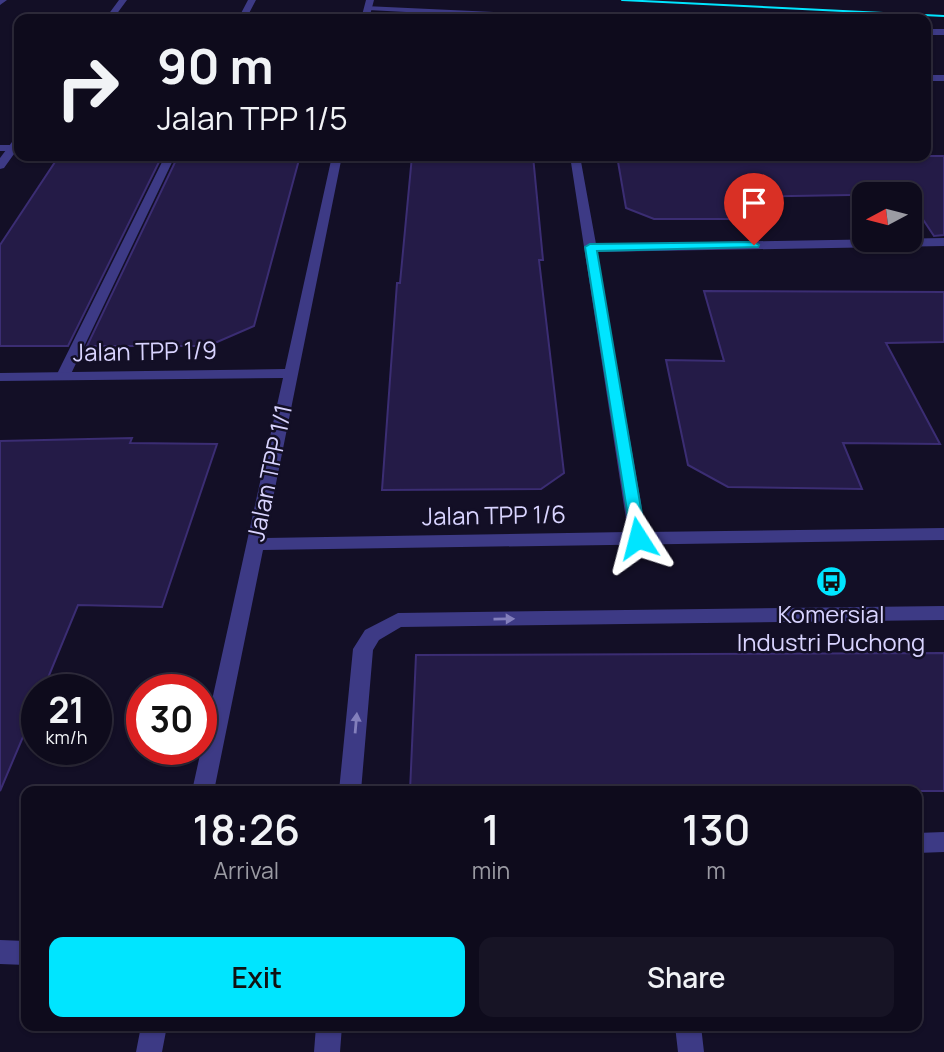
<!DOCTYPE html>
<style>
:root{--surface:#0e0b1c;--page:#171425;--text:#f1f3f6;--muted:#9b9ba3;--line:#2e2b3b;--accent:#00e5ff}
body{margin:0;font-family:Manrope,sans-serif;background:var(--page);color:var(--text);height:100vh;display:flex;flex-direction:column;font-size:26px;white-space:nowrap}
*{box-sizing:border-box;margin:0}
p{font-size:23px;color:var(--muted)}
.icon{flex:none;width:38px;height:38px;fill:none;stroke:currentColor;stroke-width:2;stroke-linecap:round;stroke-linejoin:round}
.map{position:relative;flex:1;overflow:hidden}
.sheet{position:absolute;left:21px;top:786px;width:901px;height:245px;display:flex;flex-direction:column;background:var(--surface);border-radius:14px;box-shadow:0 2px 5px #0004,0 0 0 2px var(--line)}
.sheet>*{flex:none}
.banner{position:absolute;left:14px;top:14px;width:917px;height:147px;border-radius:14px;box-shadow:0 2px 5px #0004,0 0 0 2px var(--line);background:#0e0b1c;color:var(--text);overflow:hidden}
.needle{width:46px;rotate:263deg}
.buttons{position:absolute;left:852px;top:182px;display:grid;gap:14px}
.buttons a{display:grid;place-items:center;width:70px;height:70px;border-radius:14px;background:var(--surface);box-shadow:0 2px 5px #0004,0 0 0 2px var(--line);font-size:35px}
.speed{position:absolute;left:21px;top:674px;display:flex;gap:14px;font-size:35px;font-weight:700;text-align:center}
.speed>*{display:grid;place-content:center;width:91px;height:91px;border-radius:50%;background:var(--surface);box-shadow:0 2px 5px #0004,0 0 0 2px var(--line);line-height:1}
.speed small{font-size:18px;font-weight:400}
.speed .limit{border:10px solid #d22;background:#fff;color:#111}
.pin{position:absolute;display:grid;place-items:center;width:60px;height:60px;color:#fff;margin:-72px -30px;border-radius:50% 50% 50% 0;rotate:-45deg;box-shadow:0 0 7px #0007}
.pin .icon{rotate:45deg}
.me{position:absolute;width:77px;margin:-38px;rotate:351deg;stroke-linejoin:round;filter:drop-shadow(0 0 5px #0008)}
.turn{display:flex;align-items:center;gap:24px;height:147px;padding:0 28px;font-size:32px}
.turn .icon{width:91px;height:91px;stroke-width:2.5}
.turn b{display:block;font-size:49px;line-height:60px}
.eta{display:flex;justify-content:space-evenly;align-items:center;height:119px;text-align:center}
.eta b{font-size:42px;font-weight:600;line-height:49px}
.cta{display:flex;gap:14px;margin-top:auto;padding:14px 28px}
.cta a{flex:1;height:80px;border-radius:14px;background:var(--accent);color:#111;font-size:28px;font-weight:600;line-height:80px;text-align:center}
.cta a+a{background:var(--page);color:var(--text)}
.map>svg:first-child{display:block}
.building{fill:#241b47;stroke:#3b2d73;stroke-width:2}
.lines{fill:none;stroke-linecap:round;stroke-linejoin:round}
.lane{fill:#3d3a85;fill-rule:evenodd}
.street{fill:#3d3a85;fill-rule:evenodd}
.tram{stroke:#00e5ff;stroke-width:2}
.oneway{fill:#837fbc}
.route{fill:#00e5ff;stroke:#0095a6;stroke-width:2}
.labels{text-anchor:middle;stroke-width:5;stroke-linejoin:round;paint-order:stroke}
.street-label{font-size:24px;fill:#d9d4ff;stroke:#130f26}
.poi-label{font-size:24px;fill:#d9d4ff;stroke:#130f26}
</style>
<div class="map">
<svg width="944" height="1052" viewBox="0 0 944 1052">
<rect width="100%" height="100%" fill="#130f26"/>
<path class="building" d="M59,156h103l-94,190h-68v-101z
M178,156h122l-46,170 -46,20h-121z
M412,156h121l10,104h-4l25,213 -23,16 -159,1 15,-207h3z
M617,156h327v79l-10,1 -24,-36v-6l-173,3 9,22h-92l-28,-11z
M704,291l240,1v50l-58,1 54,101 -97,-1 19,46 -134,-2 -40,-22 -22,-105 58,1z
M132,438l-2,5 87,1 -55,163 -84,-2 -35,85h-6v14l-37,87v-350z
M944,653v138h-534l6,-136z"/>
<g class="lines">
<path class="lane" d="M0,0h7l-7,5z
M248,0h8l-10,19h-8z
M365,6l216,10 4,3h-48l-169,-9z
M926,29h18v6h-18z
M0,145h14l5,3 -5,3h-14z
M165,156h10l-105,220 -2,3h-10l-2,-3z
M944,606v14l-543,7 -22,13 -6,10 -12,141h-22l14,-142 12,-19 33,-17z
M944,832v20l-27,1v-20z
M316,1026h26l-2,26h-26z
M675,1026h26l3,26h-26z"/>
<path class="street" d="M119,0h8l-14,19h-8z
M366,0h8l-5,19h-8z
M926,75h18v6h-18z
M19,137v10l-15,21 -4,1v-11l15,-20z
M332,156h10l-77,382 363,-6 -58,-376h10l16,88 348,-6v8l-347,6 49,280 298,-4v12l-681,10 -49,241h-22l91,-413 -283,3v-8l285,-4z
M0,940l26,1v24l-26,-1z
M141,1026h26l-5,26h-26z"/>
<path class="tram" d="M622,0l322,16"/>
</g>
<defs><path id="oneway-solid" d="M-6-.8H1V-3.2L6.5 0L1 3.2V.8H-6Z" transform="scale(1.75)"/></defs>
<g class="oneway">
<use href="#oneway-solid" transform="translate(504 619) rotate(-1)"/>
<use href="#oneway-solid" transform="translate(356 723) rotate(-85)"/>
</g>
<path class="route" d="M754,242l5,3 -1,2 -161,4 49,287 -2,4h-12l-47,-295 5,-3z"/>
<defs>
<symbol id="bus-disc" viewBox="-11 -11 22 22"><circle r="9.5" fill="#00e5ff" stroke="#130f26"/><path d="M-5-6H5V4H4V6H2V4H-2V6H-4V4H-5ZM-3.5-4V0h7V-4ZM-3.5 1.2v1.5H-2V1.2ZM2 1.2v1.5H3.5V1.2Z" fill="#111"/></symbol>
</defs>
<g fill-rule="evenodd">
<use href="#bus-disc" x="814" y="564" width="35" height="35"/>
</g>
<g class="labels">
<g class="street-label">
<text transform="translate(145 352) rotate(-1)" y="8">Jalan TPP 1/9</text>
<text transform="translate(270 473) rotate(-78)" y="8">Jalan TPP 1/1</text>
<text transform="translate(494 516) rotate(-1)" y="8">Jalan TPP 1/6</text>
</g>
<g class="poi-label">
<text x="831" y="623">Komersial<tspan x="831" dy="28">Industri Puchong</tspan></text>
</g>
</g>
</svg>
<div class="buttons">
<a><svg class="needle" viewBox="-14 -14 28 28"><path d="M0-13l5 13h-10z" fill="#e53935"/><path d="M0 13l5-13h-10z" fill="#9b9ba3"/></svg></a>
</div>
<div class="speed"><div>21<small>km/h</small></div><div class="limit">30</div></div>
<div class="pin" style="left:754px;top:245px;background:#d93025"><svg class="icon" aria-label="arrive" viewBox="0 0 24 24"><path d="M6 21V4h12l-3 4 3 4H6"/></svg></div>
<svg class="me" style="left:638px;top:538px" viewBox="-20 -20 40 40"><path d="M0-17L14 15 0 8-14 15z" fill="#00e5ff" stroke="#fff" stroke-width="4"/></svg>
<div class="banner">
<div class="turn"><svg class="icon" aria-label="right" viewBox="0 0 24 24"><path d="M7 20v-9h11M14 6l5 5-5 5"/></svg><div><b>90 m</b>Jalan TPP 1/5</div></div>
</div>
<section class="sheet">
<div class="eta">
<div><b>18:26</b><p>Arrival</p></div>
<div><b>1</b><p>min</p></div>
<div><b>130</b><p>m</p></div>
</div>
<div class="cta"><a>Exit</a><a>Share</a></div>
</section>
</div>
